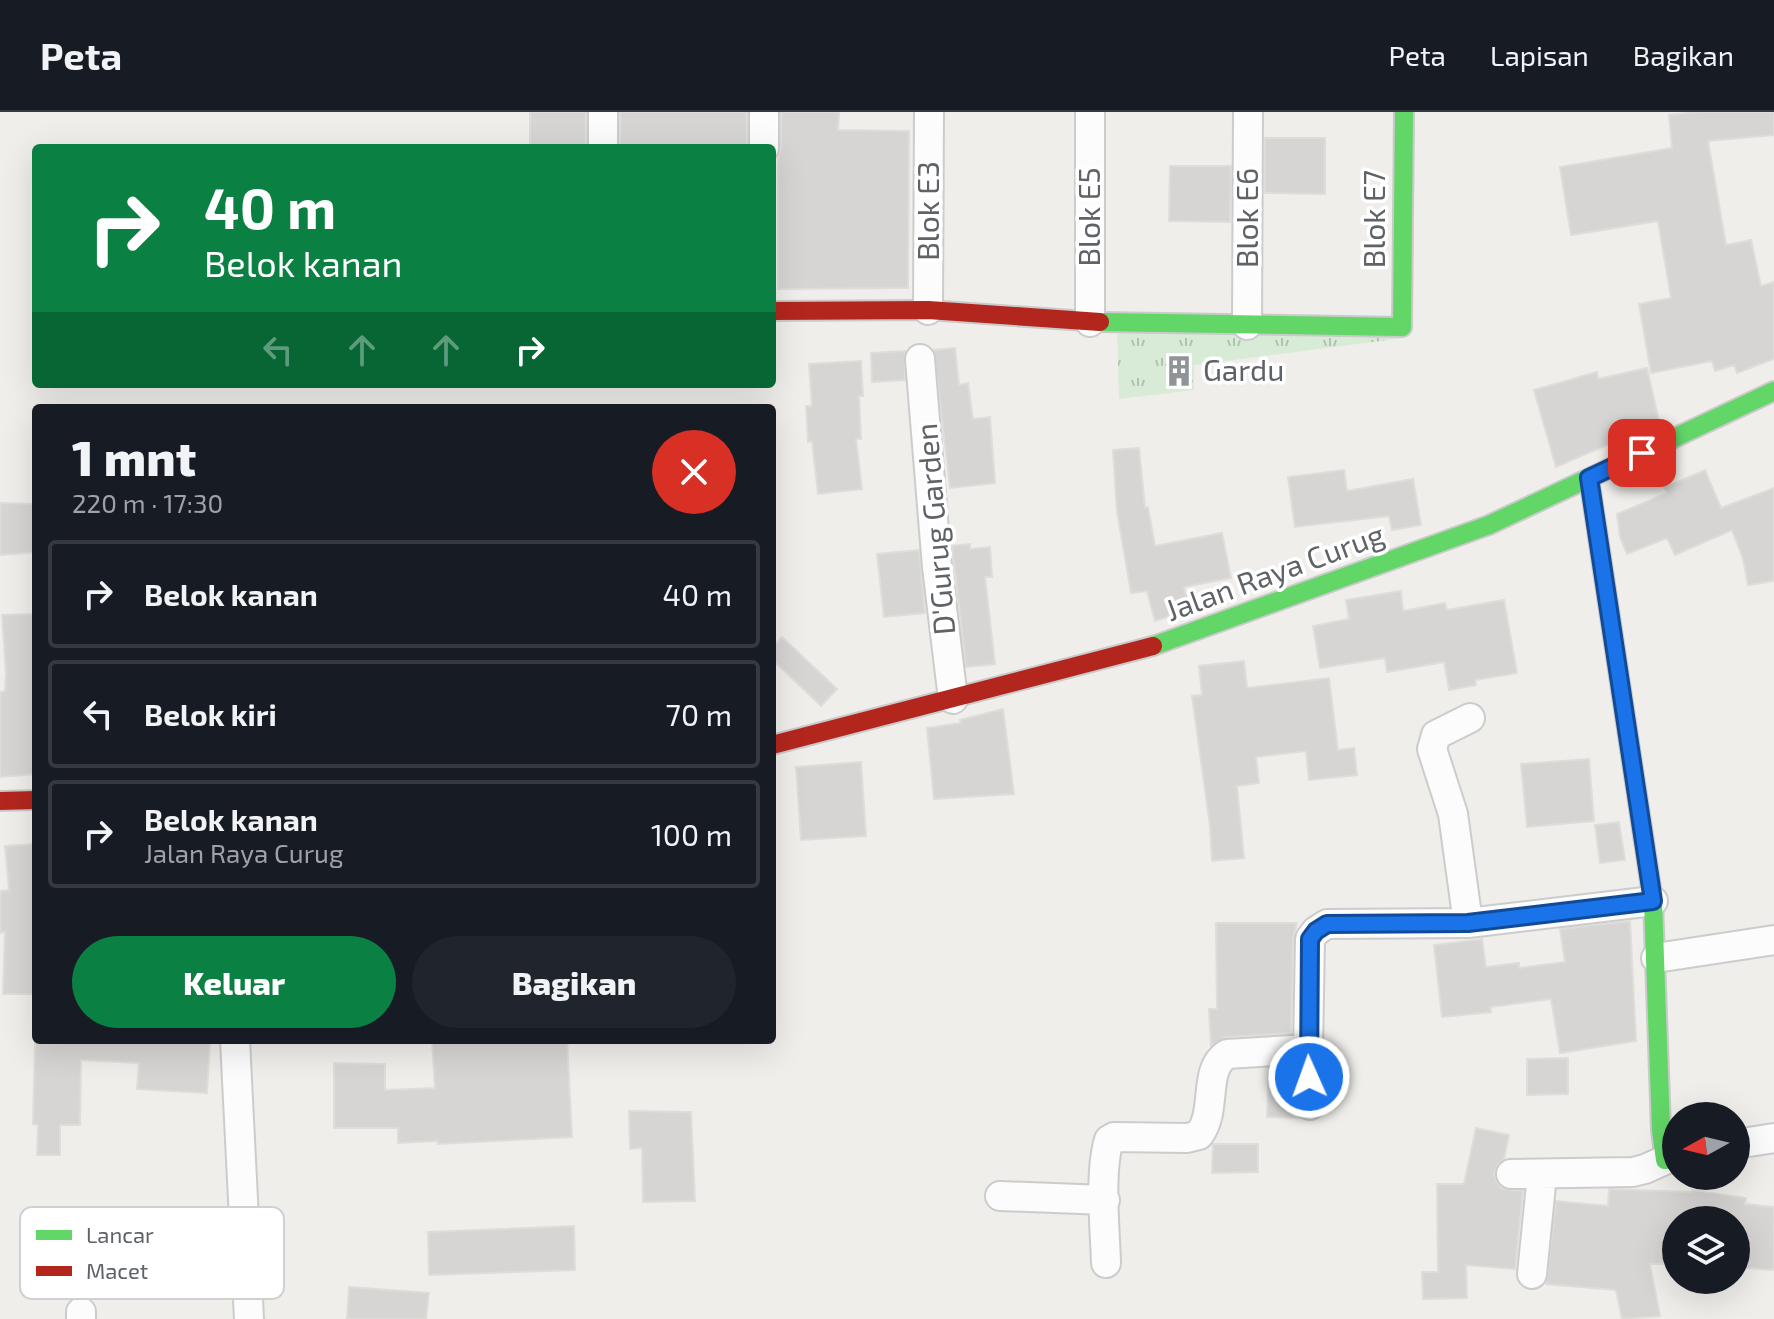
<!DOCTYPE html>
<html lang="id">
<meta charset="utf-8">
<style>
:root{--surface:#171b24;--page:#20242c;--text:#f1f3f6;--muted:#9ea1a6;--line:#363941;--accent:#0b8043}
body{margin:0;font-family:"Exo 2",sans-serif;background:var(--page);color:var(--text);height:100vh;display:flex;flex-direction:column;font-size:30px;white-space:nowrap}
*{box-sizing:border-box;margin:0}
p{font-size:26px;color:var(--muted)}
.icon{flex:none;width:44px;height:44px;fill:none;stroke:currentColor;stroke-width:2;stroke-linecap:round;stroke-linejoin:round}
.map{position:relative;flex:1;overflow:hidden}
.panel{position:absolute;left:32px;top:292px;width:744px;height:640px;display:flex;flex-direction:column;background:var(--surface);border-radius:8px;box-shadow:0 8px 32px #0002}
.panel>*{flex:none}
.hud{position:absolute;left:32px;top:32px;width:744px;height:244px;border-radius:8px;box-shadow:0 8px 32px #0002;background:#0b8043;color:#fff;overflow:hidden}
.needle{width:52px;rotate:262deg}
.buttons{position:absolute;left:1662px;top:990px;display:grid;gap:16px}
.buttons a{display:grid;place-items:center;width:88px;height:88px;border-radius:50%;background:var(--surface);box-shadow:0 8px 32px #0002;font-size:40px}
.pin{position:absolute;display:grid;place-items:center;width:68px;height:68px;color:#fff;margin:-34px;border-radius:16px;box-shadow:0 4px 12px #0006}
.me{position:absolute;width:88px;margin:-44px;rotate:358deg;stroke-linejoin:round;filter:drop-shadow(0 0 6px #0008)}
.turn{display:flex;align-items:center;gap:28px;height:168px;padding:0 40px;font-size:36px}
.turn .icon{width:104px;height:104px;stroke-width:2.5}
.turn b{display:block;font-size:56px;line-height:68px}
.lanes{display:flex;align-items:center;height:76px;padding:0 40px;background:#0003;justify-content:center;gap:40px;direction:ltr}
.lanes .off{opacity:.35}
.round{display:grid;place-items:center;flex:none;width:84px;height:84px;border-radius:42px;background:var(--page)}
.summary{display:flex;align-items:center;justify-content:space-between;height:136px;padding:0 40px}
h1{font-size:48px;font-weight:800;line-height:60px}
.cta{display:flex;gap:16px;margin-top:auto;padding:16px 40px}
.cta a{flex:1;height:92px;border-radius:48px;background:var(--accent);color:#fff;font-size:32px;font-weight:800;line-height:92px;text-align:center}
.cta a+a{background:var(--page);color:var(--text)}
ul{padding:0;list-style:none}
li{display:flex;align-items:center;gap:24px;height:108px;margin:0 16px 12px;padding:0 24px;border:4px solid var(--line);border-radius:8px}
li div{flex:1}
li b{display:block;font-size:30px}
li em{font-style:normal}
header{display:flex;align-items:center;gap:48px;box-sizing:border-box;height:112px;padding:0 40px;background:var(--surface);border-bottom:2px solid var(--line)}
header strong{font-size:38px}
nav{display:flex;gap:44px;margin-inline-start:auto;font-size:28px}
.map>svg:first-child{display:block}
.grass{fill:url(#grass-tufts)}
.building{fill:#d6d5d3;stroke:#deddd9;stroke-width:2}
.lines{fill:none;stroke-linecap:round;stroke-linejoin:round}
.street-casing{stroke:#cbcccc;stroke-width:32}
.fast-casing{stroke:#cacacb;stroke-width:22}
.jam-casing{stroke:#cacacb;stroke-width:22}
.street{stroke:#fdfcfc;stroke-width:28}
.fast{stroke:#63d668;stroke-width:18}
.jam{stroke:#b3261e;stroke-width:18}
.route-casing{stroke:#114b97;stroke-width:20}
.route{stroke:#1a73e8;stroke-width:14}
.labels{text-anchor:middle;stroke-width:7;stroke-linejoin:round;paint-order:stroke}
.street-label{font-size:30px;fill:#5f6368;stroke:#fff}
.poi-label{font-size:30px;fill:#5f6368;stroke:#fff;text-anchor:start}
.key{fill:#fff;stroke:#cfd0d2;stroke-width:2}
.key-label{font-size:22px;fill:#5f6368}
</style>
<header>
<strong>Peta</strong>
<nav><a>Peta</a><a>Lapisan</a><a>Bagikan</a></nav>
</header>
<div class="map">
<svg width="1774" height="1207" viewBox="0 0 1774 1207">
<defs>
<pattern id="grass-tufts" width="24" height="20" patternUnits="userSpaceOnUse" patternTransform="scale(2)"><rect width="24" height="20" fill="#d8ebd6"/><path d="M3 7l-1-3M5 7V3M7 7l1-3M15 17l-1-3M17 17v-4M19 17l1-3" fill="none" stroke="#b2c2b1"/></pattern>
</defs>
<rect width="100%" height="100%" fill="#efeeea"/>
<path class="grass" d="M1117,213l287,13 -210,27v25l-75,9z"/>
<path class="building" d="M530,0h56v36h-56z
M620,0h127v36h-127z
M781,0h58l-1,18 71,1 -1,157 -130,1v-131l3,-10z
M1699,0h75v23l-66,6 18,104 25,-5 10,46 13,-4v77l-37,14 -3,-8 -19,6 -3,-10 -61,12 -12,-69 32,-6 -13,-77 -87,14 -11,-68 112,-19 -3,-33z
M1265,26h60v56l-60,-1z
M1170,54h61l-1,56 -61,-1z
M955,236l4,37 9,-2 5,36 17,-2 5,66 -45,5 -16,-138z
M905,239v29l-33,2 -1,-29z
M861,249l2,35h-4l2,43h-5l6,50 -44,5 -6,-53 -4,1 -2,-36h6l-3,-42z
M1647,256l12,53 -16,7 -33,8 2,7 -56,24 -22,-77 63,-18 1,7z
M1139,336l6,60 3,-1 7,39 67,-13 9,45 -47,9 6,23 -35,11 -8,-30 -16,2 -14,-81 -4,-62z
M1344,358l3,21 66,-12 8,46 -29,5 -3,-14 -94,11 -7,-50z
M1705,358l16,38 53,-20v93l-26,4 -5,-26 -11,-29 -57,25 -8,-17 -40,16 -7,-17 -3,-23 50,-21 -3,-5z
M0,391l36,1v48l-36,3z
M970,432v5l20,-2 2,30h-7l10,87 -29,3 -14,-121z
M919,438l6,63 -41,4 -7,-63z
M1401,479l2,20 42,-8 2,7 57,-10 13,73 -42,7 1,5 -27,5 -5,-28 -57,10 -2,-14 -65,10 -7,-42 36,-7 -3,-19z
M36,502v160l-36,3v-85l5,-1 1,-19 -4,-57z
M782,525l55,52 -16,17 -49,-47v-11z
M1244,549l3,27 82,-10 9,72 16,-2 3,27 -48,5 -3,-29 -50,6 3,26 -22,3 7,72 -32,3 -2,-35 -18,-130 10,-1 -3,-29z
M1003,597l11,85 -80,5 -7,-71 34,-5 -1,-3z
M1589,647l5,62 -67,6 -6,-63z
M861,650l5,74 -65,4 -5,-73z
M1619,710l6,38 -25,3 -5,-38z
M36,732v150h-33l2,-62 -5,1v-42l9,-1 -4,-44z
M1630,809l6,120 -76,12 -9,-54 -61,8 1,5 -49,5 -8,-72 48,-6 4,28 33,-4v5l46,-6 -5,-33z
M1216,811h81l-4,16 -2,94 -65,4 -15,9 -2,-37h8z
M35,928h175l-3,53 -70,-4 2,-26 -58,-3 -1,65h-20v30h-23l1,-30 -5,-1z
M432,928h135l5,97 -134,7v-3l-40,2v-15h-64v-65l51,1v26l50,-2z
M1568,946v36l-41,1v-36z
M1292,955l1,39 7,12 -33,-1 2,-49z
M629,999l62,1 4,89 -52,1 -1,-54 -12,1z
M1476,1016l33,7 -5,24 -7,6 -3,10 3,8 6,6 20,2 -8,78 -49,-4 1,33 -44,1 -1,-27h16l-1,-88h27z
M1213,1032h45v28l-46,1z
M1609,1077l82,3 1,-2 54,8 -1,6 29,3v63l-26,-2 -12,-3v-45h-60v44h-26l10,52 -38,3 -6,-29 -70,-6 10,-83 52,5z
M574,1114l1,44 -146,5 -1,-43z
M349,1175l80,6 -3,26h-79z"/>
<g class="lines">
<defs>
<path id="street" d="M603,36v-36
M764,36v-36
M928,198l1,-198
M1090,210v-210
M1247,213l1,-213
M920,247l17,208 16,132
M1468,811l-15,-109 -21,-65 4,-14 34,-17
M1656,846l118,-18
M235,928l14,279
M1310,993l-2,-56 2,-110 6,-8 11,-7 141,-1 185,-22
M1736,1032l38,-6
M1511,1062l122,-2 12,-3 20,-9
M1000,1084l105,4
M1106,1151c-1,-34 -7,-91 3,-123l5,-3 73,1 12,-3c19,-25 3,-65 28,-81l81,-5
M1532,1162l10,-99
M81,1200v7"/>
<path id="fast" d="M1100,210l302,5 2,-215
M1589,366l64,423 8,229 4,30 11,-3
M1153,534l336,-121 285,-134"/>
<path id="jam" d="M772,199l156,-1 172,12
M772,633l381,-99
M0,689l36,-1"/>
</defs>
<use href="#street" class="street-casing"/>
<use href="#fast" class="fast-casing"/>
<use href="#jam" class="jam-casing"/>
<use href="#street" class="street"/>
<use href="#fast" class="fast"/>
<use href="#jam" class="jam"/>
</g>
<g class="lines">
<defs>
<path id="route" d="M1309,965l1,-138 6,-8 11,-7 141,-1 185,-22 -64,-423 53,-25"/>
</defs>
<use href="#route" class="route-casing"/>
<use href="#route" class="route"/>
</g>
<defs>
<symbol id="building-bare" viewBox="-9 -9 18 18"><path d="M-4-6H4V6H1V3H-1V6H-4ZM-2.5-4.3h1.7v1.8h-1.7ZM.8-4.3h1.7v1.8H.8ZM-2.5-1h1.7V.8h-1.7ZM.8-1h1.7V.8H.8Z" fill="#919496" stroke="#fff" stroke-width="2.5" paint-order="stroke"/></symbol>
</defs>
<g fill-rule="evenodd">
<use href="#building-bare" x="1157" y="237" width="44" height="44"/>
</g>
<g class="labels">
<g class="street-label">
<text transform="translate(929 99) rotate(-90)" y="10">Blok E3</text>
<text transform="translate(1090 105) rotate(-90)" y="10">Blok E5</text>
<text transform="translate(1248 106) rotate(-90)" y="10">Blok E6</text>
<text transform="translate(1375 107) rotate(-90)" y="10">Blok E7</text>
<text transform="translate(936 417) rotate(-95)" y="10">D'Gurug Garden</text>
<text transform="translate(1275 461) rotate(-20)" y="10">Jalan Raya Curug</text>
</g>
<g class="poi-label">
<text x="1203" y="269">Gardu</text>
</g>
</g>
<rect x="20" y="1095" width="264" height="92" rx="12" class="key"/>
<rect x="36" y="1118" width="36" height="10" fill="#63d668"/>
<rect x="36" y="1154" width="36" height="10" fill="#b3261e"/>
<g class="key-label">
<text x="86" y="1131">Lancar</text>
<text x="86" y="1167">Macet</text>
</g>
</svg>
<div class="buttons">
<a><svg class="needle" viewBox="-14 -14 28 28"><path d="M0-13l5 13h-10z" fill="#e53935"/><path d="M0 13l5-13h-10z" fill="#9ea1a6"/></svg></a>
<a><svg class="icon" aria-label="layers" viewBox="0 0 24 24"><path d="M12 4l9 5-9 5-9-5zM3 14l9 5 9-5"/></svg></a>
</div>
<div class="pin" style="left:1642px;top:341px;background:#d93025"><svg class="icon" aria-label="arrive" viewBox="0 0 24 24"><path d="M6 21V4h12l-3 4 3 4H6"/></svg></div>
<svg class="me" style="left:1309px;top:965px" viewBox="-20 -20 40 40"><circle r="17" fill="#1a73e8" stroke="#fff" stroke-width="3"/><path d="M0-11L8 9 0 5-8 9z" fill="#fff"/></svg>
<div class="hud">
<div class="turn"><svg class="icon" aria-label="right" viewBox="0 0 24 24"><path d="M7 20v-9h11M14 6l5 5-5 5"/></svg><div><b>40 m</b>Belok kanan</div></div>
<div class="lanes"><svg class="icon off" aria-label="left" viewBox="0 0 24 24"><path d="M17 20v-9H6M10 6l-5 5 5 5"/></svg><svg class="icon off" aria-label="ahead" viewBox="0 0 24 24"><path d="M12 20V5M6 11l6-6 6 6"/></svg><svg class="icon off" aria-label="ahead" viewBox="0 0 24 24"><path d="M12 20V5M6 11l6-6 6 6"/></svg><svg class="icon" aria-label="right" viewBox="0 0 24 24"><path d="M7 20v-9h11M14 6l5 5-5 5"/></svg></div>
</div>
<section class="panel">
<div class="summary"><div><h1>1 mnt</h1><p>220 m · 17:30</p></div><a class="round" style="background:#d93025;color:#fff"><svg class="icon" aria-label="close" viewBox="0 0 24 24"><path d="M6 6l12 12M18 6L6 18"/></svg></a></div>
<ul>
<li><svg class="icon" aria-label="right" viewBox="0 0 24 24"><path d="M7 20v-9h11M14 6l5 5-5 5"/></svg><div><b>Belok kanan</b></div><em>40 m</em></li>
<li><svg class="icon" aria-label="left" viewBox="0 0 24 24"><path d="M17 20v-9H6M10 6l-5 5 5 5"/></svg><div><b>Belok kiri</b></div><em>70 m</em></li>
<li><svg class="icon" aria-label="right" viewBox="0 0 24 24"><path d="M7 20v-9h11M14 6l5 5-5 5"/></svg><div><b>Belok kanan</b><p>Jalan Raya Curug</p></div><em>100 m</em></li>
</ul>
<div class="cta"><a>Keluar</a><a>Bagikan</a></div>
</section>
</div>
